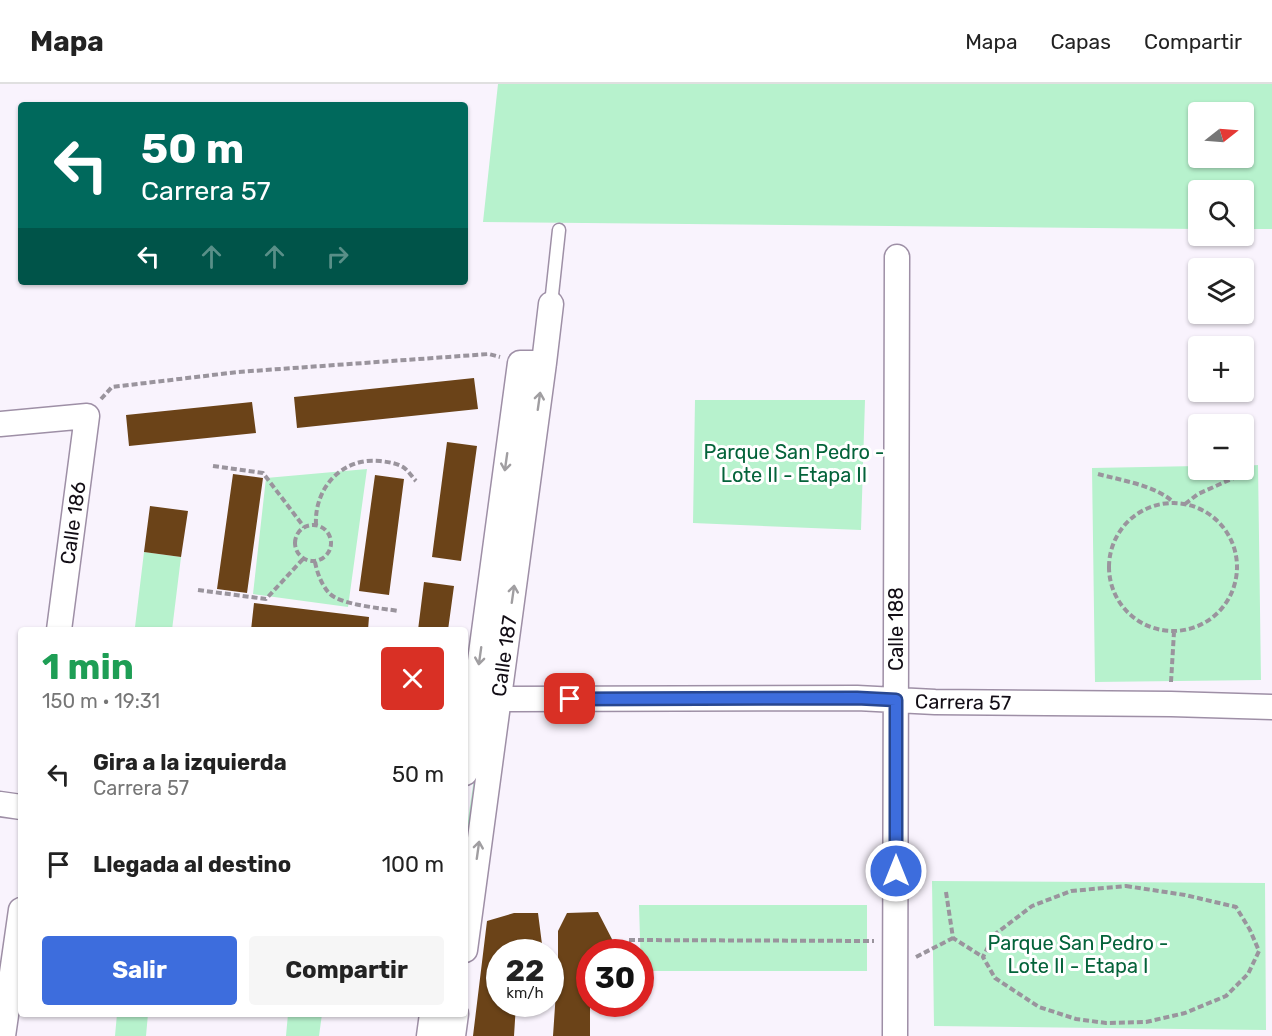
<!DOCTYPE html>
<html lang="es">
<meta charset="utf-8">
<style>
:root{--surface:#fff;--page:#f6f6f6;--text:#222;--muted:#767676;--line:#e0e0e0;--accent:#3d6ddd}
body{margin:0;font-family:Rubik,sans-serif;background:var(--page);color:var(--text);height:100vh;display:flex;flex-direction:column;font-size:22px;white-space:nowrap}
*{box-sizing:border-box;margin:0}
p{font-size:20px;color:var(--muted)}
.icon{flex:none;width:33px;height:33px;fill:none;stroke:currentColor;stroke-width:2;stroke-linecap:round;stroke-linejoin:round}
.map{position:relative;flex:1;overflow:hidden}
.drawer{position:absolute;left:18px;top:543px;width:450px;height:390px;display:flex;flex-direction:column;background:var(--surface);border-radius:6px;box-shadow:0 2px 4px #0004}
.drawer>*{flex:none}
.top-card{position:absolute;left:18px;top:18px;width:450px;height:183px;border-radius:6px;box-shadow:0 2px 4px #0004;background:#00695c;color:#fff;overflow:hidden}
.needle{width:39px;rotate:73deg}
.controls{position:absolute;left:1188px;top:18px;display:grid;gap:12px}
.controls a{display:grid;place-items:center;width:66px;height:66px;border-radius:6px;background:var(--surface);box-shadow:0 2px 4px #0004;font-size:30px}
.speed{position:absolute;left:486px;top:855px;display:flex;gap:12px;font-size:30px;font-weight:700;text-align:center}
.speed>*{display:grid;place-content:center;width:78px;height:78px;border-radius:50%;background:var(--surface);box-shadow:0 2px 4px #0004;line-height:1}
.speed small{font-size:15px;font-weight:400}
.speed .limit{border:9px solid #d22;background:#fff;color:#111}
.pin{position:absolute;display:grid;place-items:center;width:51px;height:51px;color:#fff;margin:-26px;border-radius:12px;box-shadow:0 3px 9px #0006}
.me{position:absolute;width:66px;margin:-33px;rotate:0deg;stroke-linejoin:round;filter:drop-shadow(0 0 4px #0008)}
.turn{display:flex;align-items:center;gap:21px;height:126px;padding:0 24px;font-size:27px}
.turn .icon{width:78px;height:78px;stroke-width:2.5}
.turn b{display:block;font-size:42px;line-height:51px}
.lanes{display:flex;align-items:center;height:57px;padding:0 24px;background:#0003;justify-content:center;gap:30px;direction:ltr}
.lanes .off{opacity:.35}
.round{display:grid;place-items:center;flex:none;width:63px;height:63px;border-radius:6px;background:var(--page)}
.summary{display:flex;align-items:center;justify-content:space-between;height:102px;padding:0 24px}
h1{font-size:36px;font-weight:700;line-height:45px;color:#1e9e55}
.action{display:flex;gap:12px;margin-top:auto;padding:12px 24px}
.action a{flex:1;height:69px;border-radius:6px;background:var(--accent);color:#fff;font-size:24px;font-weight:700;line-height:69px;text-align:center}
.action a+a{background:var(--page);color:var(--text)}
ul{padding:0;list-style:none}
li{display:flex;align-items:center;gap:18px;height:90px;padding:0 24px}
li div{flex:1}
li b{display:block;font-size:22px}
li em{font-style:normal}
header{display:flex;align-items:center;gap:36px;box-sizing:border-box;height:84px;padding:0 30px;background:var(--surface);border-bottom:2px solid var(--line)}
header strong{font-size:28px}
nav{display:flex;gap:33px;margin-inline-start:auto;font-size:21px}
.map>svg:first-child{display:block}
.green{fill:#b7f2cd;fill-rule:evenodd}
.building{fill:#6b4318}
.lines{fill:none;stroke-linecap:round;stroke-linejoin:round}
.lane-casing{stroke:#9e8fa6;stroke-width:15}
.street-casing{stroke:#9e8fa6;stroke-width:27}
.path{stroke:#9a949d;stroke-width:4;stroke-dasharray:6 3;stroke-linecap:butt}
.lane{stroke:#fff;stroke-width:12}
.street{stroke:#fff;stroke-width:24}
.oneway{stroke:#a09ea1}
.route-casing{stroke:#284790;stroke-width:15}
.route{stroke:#3d6ddd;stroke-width:10}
.labels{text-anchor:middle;stroke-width:6;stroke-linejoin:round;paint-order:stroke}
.park-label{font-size:20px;fill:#04633a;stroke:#fff}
.street-label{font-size:20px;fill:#120d15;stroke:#fff}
</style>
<header>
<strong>Mapa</strong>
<nav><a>Mapa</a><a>Capas</a><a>Compartir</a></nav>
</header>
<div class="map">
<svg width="1272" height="952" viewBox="0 0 1272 952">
<rect width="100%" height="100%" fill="#f9f3fd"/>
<path class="green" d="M498,0h774v145h-28v-39h-46v39l-715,-7zM1244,28v46h-46v-46z
M695,316h170l-4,130 -168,-7z
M1258,381l3,215 -166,2 -3,-214 106,-2v4h46v-4z
M367,385l-19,138 -95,-13 13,-116z
M144,468l37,5 -9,73h-13l-24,-3z
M482,638l-17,169v-50z
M932,797l333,2 1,147 -332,-4z
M639,821h228v66h-226z
M117,930h31l-2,22h-31z
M288,930h34l-3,22h-33z"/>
<path class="building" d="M474,294l4,31 -181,19 -3,-31z
M252,318l4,31 -127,13 -3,-31z
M447,358l30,4 -16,115 -29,-4z
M233,390l30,4 -16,115 -30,-4z
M375,391l29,4 -15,116 -30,-4z
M150,422l38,5 -7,46 -37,-5z
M424,498l30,4 -6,44h-30z
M254,519l115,14 -1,13h-117z
M598,828l16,31 -2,9h-22v84h-37l5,-74v-31l9,-18z
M514,829h24l5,39h-43v52h16l-2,32h-41l14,-115z"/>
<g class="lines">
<defs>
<path id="lane" d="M551,220l8,-74"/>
<path id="street" d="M0,340l87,-8 -28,214
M474,615l383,-1 78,4 236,2 101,3
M465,689l55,-410h24
M0,720l21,3
M465,866l79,-587 7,-59
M3,952l18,-126
M429,952l3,-22
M453,952l3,-22
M895,952l2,-779"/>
</defs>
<use href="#lane" class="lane-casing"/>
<use href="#street" class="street-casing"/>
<path class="path" d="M101,315l11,-12 126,-15 251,-18 11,3
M213,382l50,7 41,54
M1098,390c22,6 60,12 76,29
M1109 483a64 64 0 1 1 128 0a64 64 0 1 1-128 0Z
M1185,420l13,-10 49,-22
M295 459a18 18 0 1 1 36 0a18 18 0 1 1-36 0Z
M316,441c-2,-37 26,-68 64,-64 8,1 16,2 23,6 5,3 9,10 13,14
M315,478c2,10 6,22 14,31 11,12 52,15 69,18
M198,506l68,9 37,-40
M1171,598l3,-50
M1126,802l59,9 51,12 14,23 9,21 -11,23 -22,22 -41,17 -39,9 -40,1 -30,-4 -37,-12 -44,-29 -12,-21 11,-22 38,-29 39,-15z
M946,808l7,46 30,19
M629,856l245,1
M916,873l37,-19"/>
<use href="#lane" class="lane"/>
<use href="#street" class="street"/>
</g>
<defs><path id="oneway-shaft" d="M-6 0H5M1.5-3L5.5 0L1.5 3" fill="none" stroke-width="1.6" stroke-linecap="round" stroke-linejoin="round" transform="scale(1.5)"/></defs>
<g class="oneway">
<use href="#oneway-shaft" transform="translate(539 317) rotate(-82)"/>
<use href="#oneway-shaft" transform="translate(506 378) rotate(98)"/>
<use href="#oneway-shaft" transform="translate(513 510) rotate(-82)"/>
<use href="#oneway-shaft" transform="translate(480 572) rotate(98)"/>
<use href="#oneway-shaft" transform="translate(478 766) rotate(-82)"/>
</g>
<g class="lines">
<defs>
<path id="route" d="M570,615l287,-1 39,2v171"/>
</defs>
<use href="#route" class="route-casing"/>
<use href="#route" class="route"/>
</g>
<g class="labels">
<g class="park-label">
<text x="794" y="375">Parque San Pedro -<tspan x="794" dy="23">Lote II - Etapa II</tspan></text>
<text x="1078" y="866">Parque San Pedro -<tspan x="1078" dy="23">Lote II - Etapa I</tspan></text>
</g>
<g class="street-label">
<text transform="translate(73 439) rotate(-82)" y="7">Calle 186</text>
<text transform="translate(896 545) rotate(-90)" y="7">Calle 188</text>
<text transform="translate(504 572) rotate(-82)" y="7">Calle 187</text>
<text transform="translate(963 618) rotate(1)" y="7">Carrera 57</text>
</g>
</g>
</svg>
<div class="controls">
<a><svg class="needle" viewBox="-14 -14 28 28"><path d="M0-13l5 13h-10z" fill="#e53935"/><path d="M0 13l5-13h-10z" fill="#767676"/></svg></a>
<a><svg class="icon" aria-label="search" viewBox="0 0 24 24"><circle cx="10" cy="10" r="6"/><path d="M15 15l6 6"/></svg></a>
<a><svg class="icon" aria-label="layers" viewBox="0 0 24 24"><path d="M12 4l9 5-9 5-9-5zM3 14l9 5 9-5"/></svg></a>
<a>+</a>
<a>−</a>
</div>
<div class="speed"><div>22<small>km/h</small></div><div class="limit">30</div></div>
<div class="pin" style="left:570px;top:615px;background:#d93025"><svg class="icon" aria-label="arrive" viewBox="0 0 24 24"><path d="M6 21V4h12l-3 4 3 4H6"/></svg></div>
<svg class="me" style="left:896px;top:787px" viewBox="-20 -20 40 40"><circle r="17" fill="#3d6ddd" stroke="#fff" stroke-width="3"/><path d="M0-11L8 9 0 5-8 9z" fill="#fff"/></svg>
<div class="top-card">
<div class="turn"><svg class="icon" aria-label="left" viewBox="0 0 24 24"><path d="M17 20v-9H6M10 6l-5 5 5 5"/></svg><div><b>50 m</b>Carrera 57</div></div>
<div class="lanes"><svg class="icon" aria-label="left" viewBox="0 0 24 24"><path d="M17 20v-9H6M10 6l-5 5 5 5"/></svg><svg class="icon off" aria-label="ahead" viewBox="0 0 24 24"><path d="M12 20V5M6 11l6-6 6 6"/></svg><svg class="icon off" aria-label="ahead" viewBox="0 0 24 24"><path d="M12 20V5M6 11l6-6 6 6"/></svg><svg class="icon off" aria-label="right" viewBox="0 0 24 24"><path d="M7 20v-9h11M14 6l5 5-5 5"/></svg></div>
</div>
<section class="drawer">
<div class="summary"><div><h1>1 min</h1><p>150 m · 19:31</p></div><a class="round" style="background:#d93025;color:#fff"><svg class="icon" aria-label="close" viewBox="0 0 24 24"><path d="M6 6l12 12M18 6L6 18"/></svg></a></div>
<ul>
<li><svg class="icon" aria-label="left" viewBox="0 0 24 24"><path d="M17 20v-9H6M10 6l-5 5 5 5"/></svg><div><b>Gira a la izquierda</b><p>Carrera 57</p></div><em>50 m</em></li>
<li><svg class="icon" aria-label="arrive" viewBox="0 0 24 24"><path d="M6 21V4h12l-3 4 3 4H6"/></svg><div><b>Llegada al destino</b></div><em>100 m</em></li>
</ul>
<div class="action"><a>Salir</a><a>Compartir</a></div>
</section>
</div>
